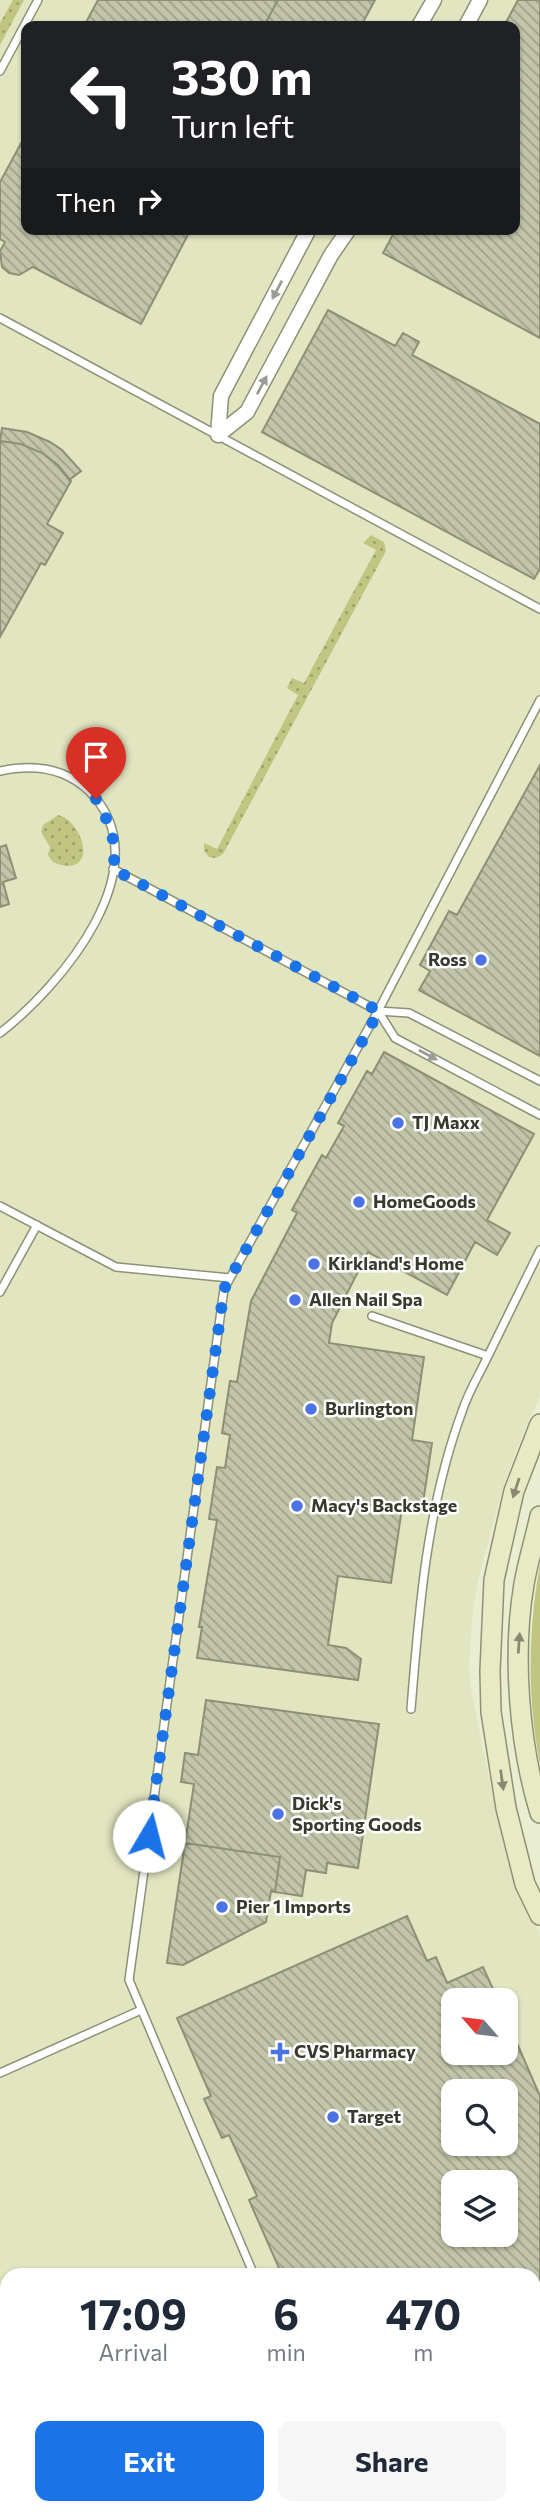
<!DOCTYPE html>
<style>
:root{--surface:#fff;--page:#f6f6f7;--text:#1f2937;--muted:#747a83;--accent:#1a73e8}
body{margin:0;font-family:Commissioner,sans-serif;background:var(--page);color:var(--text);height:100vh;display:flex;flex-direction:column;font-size:26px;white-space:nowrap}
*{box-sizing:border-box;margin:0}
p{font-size:23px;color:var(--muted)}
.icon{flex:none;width:38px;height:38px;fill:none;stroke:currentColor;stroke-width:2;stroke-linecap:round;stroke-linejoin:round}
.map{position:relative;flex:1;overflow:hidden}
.side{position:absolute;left:0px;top:2268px;width:541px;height:247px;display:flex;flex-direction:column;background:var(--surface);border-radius:21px 21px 0 0;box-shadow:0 2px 5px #0004}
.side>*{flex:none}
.top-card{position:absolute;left:21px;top:21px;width:499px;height:214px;border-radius:14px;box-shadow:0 2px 5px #0004;background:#202124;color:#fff;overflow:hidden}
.needle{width:46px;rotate:298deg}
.tools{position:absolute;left:441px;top:1988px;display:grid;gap:14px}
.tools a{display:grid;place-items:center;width:77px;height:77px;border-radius:14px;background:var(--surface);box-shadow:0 2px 5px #0004;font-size:35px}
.pin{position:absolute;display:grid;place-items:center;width:60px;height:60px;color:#fff;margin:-72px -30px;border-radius:50% 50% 50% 0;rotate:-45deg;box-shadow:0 0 7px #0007}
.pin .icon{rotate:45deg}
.me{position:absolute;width:77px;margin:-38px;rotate:8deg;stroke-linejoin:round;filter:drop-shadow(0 0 5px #0008)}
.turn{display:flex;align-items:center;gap:24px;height:147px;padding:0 35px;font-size:32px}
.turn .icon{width:91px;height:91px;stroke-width:2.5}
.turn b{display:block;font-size:49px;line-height:60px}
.then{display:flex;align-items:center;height:66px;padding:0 35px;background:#0003;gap:14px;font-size:26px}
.eta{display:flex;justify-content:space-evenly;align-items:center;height:119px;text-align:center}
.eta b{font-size:42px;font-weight:700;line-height:49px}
.action{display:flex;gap:14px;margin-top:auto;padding:14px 35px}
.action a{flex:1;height:80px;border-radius:14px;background:var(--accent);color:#fff;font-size:28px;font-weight:700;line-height:80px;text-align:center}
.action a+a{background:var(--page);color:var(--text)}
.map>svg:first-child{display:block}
.built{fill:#e1e5c0;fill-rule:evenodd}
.grass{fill:url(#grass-dots)}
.pitch{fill:#c0c681}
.building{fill:url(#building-back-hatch);stroke:#8d9075;stroke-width:2;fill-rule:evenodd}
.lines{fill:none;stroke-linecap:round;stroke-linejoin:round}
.lane-casing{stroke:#8f9177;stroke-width:10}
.street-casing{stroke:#8f9177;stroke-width:17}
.secondary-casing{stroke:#8f9177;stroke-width:22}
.lane{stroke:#fff;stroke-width:7}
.street{stroke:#fff;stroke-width:14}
.secondary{stroke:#e8eac4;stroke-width:19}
.oneway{fill:#9c9c96}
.oneway2{fill:#888972}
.route{stroke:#1a73e8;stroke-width:12;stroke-dasharray:0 21.6}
.poi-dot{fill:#4c73e6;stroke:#fff;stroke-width:2.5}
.labels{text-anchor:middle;stroke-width:5;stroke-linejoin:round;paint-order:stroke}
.poi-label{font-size:18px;font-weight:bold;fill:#393a2e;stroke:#fff;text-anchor:start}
</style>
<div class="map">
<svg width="540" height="2514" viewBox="0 0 540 2514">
<defs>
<pattern id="grass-dots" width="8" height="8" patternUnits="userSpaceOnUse" patternTransform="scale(1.75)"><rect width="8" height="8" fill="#c0c681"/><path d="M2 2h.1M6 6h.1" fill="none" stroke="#9da26a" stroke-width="1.8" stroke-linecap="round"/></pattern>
<pattern id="building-back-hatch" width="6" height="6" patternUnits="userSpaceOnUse" patternTransform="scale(1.75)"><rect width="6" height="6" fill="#c2c5a9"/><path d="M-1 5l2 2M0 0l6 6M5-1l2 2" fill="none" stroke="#9fa18a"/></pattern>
</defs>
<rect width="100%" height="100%" fill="#eaeed1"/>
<path class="built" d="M0,0h540v1396l-15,32 -21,56 -26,97 -6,37 -3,49 2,22 24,119 16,55 29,73v578h-540zM26,26h488v203h-488zM453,2000h53v53h-53zM453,2091h53v53h-53zM453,2182h53v53h-53zM7,2275h527v233h-527z"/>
<path class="grass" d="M13,0h11l-24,45v-22z
M371,535l13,7 2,9 -163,303 -7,4 -7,-1 -5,-6v-8l13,6 81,-154 -11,-7 5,-10 12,5 72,-133 -13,-7z
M58,815c24,5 41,58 3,50 -7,-2 -9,-3 -13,-10l2,-8 -9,-15 2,-7z"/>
<path class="pitch" d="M540,1565v199c-13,-64 -12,-136 0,-199z"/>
<path class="building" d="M98,0h180l-14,26h-180z
M278,0h97l-14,26h-97z
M518,0h22v338l-157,-85 13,-24h118v-203h-10z
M26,134v95h165l-50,95 -108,-57 -14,8 -10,-2 -7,-6 -2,-16 5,-9 -5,-3v-57z
M328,310l67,36 8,-13 16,9 -7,13 128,69v145l-6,10 -272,-147z
M2,428l25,4 23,10 12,8 19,21 -12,9 -11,-15 -16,-12 -21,-9 -21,-3z
M0,441l21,3 21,9 16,12 13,16 -24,43 16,9 -18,32 -4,-2 -41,74z
M540,765v291l-121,-66 11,-19 -10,-6 29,-54 8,4z
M6,845l10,33 -13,4 6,22 -9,3v-60z
M384,1052l150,82 -47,86 23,13 -13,22 -22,-13 -28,53 -79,-43 -36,71 -3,20 95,14 -12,83 20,3 -9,60 -20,-2 -12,82 -53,-7 -10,69 18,3 15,11 -3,21 -161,-22 5,-31h-3l18,-107 -8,-1 8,-52 8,1 5,-33 -8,-2 8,-52 7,1 14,-81 46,-88 -5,-3 30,-55 4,3 18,-32 -6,-3 29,-52 5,3z
M206,1700l173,24 -21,144 -31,-5 -1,10 -20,-3 -4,26 -27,-4 5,-35 -95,-14 9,-59 -13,-2 4,-29 13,2z
M185,1843l95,14 -5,35 -4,-1 -5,31 -83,43 -16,-2z
M407,1916l20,45 9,-4 11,26 36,-16 15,33h-45v53h53v-35l34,78v213l-6,3v-37h-252l-33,-75 8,-4 -28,-61 -7,3 -18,-39 7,-3 -34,-78zM453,2091h53v53h-53zM453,2182h53v53h-53z"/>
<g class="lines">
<defs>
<path id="lane" d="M0,71l38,-71
M0,318l540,291
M0,771c32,-7 64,-4 89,20 75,74 -29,196 -89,242
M113,869l265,142 31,2 131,68
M378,1011l17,27 145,77
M0,1206l116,61 114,11
M0,1292l37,-67
M372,1316l116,40
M411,1709c8,-101 16,-204 52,-300 6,-18 17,-36 25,-53 17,-35 35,-71 52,-106
M0,2073l141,-63
M254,2275l-125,-295 95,-691 154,-278 162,-311
M271,2514l4,-6"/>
<path id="street" d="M419,26l15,-26
M466,26l14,-26
M218,435l29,-23 84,-157 18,-26
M218,435l3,-39 88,-167"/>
<path id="secondary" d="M540,1424l-26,67 -20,89 -4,91 1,41 15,96 19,76 15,31
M540,1516c-5,23 -12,45 -16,68 -12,71 -5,160 16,229
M534,2414l6,-4
M534,2456l6,-4
M412,2514l7,-6
M464,2514l7,-6"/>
</defs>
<use href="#lane" class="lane-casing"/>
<use href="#street" class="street-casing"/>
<use href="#secondary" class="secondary-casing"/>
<use href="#lane" class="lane"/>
<use href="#street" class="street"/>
<use href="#secondary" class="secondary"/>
</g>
<defs><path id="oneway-solid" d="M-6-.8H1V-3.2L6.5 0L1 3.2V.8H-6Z" transform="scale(1.75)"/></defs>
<g class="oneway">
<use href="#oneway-solid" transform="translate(277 290) rotate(118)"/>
<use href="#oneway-solid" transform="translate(262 385) rotate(-62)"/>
<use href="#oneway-solid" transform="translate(428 1055) rotate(28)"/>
</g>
<g class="oneway2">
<use href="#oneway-solid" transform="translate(516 1488) rotate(108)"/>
<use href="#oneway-solid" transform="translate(519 1643) rotate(-86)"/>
<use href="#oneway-solid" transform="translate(502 1780) rotate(82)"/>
</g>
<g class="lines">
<path class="route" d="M96,799c13,22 22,44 17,70l266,142 -155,278 -75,547"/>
</g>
<g class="poi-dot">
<circle cx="481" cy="960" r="7"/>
<circle cx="398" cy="1123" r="7"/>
<circle cx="359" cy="1202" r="7"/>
<circle cx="314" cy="1264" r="7"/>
<circle cx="295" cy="1300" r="7"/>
<circle cx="311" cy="1409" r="7"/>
<circle cx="297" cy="1506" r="7"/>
<circle cx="278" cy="1814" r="7"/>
<circle cx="222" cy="1907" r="7"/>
<path d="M276.5 2041.5h7v7h7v7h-7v7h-7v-7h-7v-7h7z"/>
<circle cx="333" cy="2117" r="7"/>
</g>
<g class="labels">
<g class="poi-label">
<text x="467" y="966" text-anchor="end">Ross</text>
<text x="412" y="1129">TJ Maxx</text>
<text x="373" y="1208">HomeGoods</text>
<text x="328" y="1270">Kirkland's Home</text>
<text x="309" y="1306">Allen Nail Spa</text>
<text x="325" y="1415">Burlington</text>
<text x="311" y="1512">Macy's Backstage</text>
<text x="292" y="1810">Dick's<tspan x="292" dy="21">Sporting Goods</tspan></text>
<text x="236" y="1913">Pier 1 Imports</text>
<text x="294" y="2058">CVS Pharmacy</text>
<text x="347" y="2123">Target</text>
</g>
</g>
</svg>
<div class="tools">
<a><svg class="needle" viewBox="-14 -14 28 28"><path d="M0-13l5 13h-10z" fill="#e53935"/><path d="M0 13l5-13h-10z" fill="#747a83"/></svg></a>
<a><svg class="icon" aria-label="search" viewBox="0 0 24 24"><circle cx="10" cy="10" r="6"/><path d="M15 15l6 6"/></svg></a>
<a><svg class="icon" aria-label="layers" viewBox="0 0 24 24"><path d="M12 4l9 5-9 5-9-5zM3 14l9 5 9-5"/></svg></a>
</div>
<div class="pin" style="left:96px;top:799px;background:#d93025"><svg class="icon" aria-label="arrive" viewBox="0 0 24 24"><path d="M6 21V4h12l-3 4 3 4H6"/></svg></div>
<svg class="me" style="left:149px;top:1836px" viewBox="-20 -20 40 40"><circle r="19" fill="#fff"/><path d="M0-13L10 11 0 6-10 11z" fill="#1a73e8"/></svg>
<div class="top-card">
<div class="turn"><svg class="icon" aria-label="left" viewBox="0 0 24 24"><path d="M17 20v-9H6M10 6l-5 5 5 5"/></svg><div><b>330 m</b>Turn left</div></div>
<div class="then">Then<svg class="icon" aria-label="right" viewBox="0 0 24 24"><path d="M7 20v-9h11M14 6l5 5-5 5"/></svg></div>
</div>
<section class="side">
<div class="eta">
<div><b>17:09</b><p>Arrival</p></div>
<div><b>6</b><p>min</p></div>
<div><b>470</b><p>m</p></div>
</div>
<div class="action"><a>Exit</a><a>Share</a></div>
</section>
</div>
